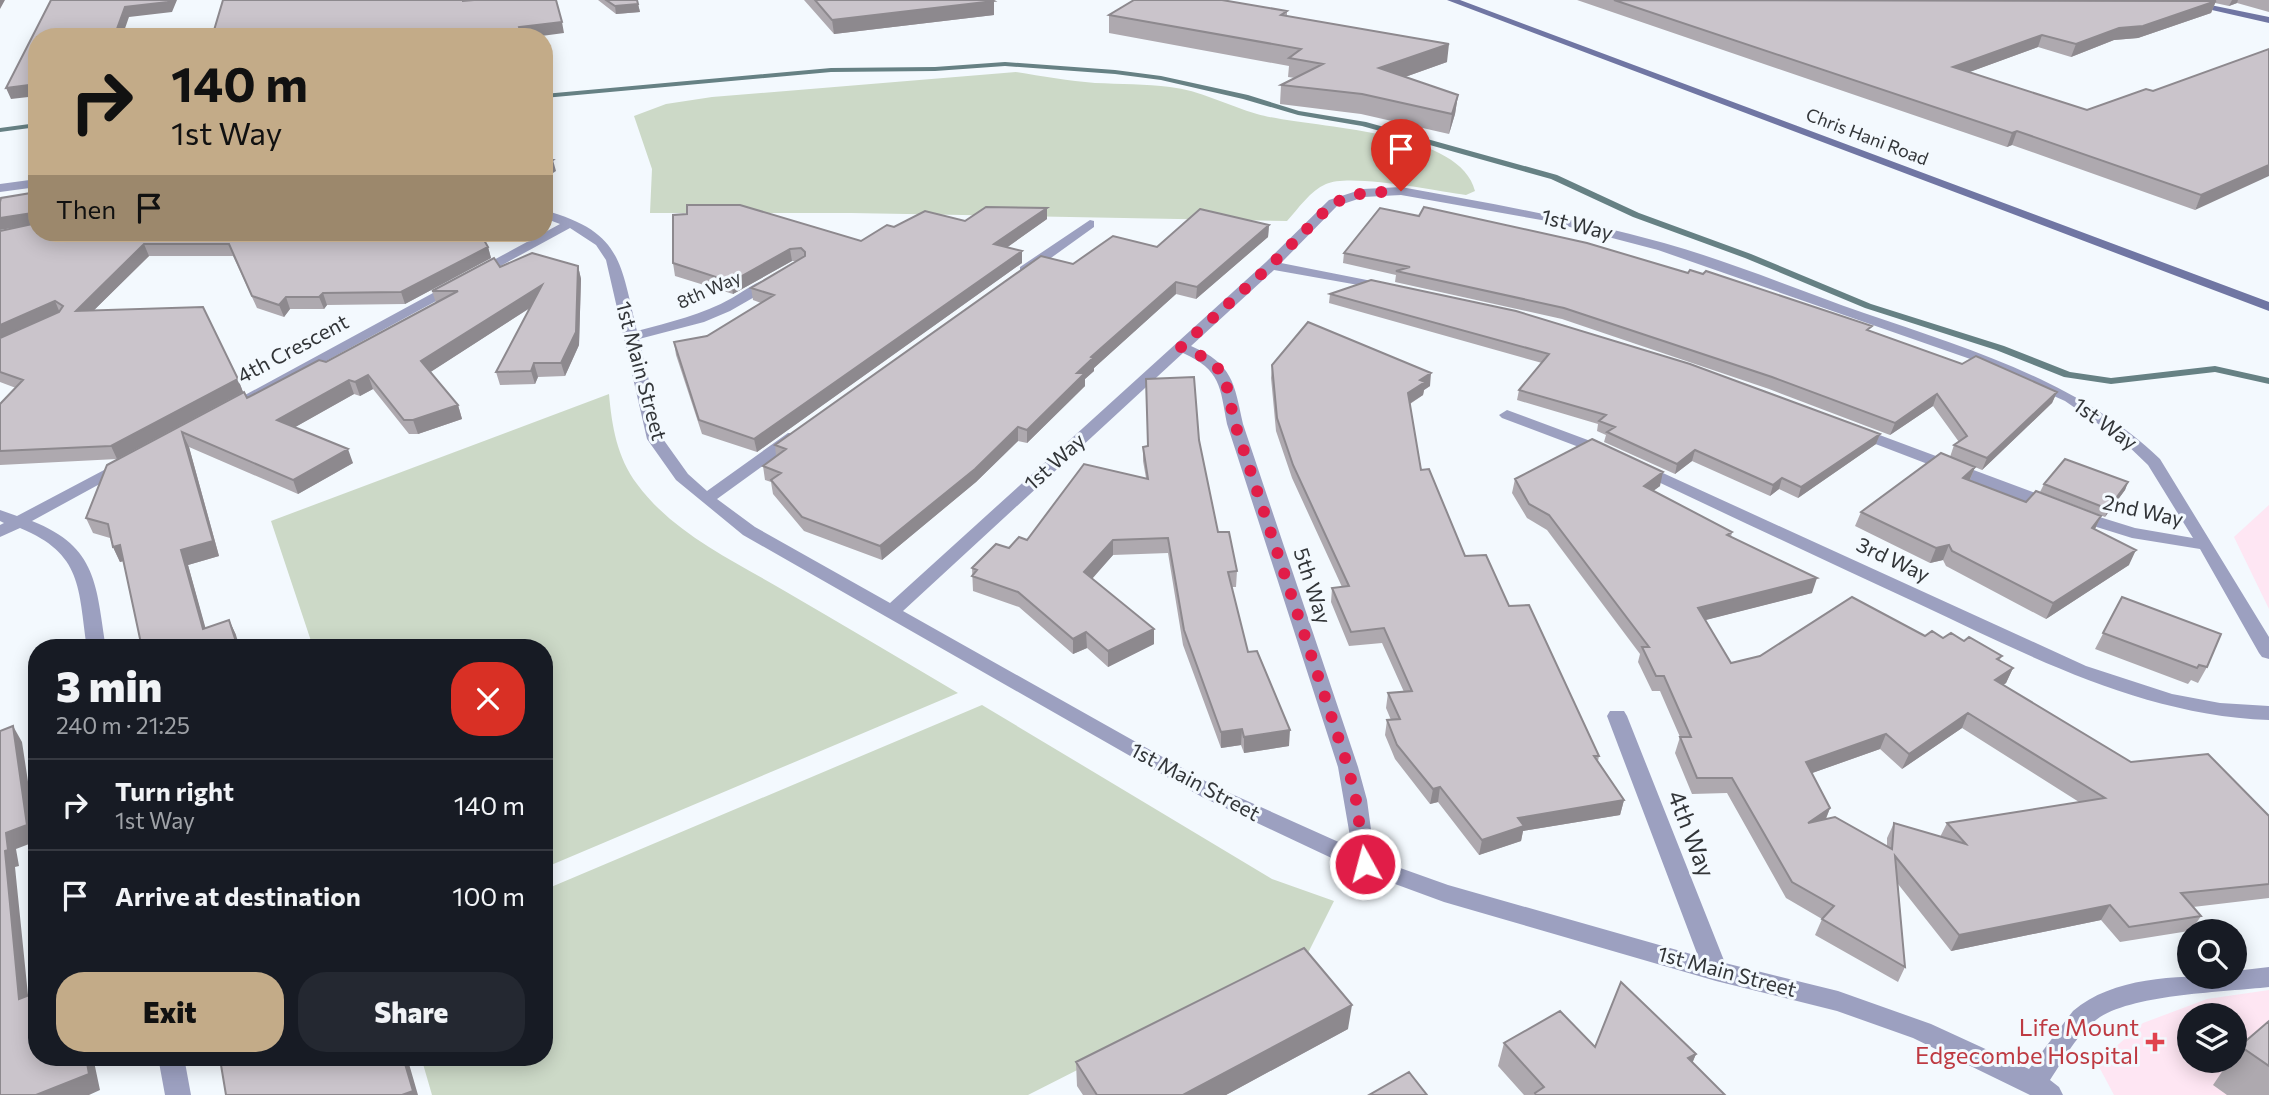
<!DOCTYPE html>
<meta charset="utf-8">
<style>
:root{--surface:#171b24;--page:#242831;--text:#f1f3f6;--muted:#9ea1a6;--line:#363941;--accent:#c3ab88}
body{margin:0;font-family:Commissioner,sans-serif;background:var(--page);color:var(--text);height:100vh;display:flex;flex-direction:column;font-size:26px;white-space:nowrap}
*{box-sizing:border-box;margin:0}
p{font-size:23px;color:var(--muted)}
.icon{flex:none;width:38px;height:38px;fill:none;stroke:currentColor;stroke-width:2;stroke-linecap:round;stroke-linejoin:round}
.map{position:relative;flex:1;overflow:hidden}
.sheet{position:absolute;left:28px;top:639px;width:525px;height:427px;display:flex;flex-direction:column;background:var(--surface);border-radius:28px;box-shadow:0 4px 18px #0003}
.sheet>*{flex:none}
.banner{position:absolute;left:28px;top:28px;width:525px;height:214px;border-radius:28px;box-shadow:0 4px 18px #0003;background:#c3ab88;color:#111;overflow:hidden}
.tools{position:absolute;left:2177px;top:919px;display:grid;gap:14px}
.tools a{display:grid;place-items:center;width:70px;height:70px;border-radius:50%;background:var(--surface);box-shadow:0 4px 18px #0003;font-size:35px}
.pin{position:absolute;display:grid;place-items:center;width:60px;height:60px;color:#fff;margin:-72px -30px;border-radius:50% 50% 50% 0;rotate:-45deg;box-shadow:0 0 7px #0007}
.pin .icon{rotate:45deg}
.me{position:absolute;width:77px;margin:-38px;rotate:353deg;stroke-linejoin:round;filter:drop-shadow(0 0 5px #0008)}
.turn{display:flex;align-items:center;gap:24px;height:147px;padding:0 28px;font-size:32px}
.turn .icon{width:91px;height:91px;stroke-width:2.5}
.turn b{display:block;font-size:49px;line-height:60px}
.then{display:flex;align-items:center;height:66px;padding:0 28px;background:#0003;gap:14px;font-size:26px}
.round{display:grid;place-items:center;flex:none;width:74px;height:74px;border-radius:28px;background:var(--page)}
.headline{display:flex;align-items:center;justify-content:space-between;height:119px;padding:0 28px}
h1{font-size:42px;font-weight:800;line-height:52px}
.primary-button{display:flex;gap:14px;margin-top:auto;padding:14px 28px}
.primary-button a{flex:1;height:80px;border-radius:28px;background:var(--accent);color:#111;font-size:28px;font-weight:800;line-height:80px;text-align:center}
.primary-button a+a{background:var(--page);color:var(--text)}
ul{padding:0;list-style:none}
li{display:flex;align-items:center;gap:21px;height:91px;padding:0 28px;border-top:2px solid var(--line)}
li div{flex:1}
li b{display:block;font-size:26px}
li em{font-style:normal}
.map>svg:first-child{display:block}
.medical{fill:#fee6f3;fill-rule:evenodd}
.green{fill:#ccd9c7}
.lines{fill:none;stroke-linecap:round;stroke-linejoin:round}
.stream{fill:#668184;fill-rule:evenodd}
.street{fill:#9ca0c0;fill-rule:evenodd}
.secondary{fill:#7076a3;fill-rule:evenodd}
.wall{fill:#aea9af;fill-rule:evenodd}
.shaded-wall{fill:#8d898e}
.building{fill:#cac4cb;stroke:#8d898e;stroke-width:2;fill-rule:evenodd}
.route{stroke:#e11d48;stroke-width:12;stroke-dasharray:0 21.6}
.health-dot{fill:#e0444e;stroke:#f3f9fe;stroke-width:2.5}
.labels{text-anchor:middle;stroke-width:6;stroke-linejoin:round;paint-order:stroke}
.far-street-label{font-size:18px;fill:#323538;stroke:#f3f9fe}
.street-label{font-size:21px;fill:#323538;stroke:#f3f9fe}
.near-street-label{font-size:24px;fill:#323538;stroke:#f3f9fe}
.near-health-label{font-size:24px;fill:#be3a42;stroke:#f3f9fe;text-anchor:end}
</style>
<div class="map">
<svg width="2269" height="1095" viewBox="0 0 2269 1095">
<rect width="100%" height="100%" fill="#f3f9fe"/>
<path class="medical" d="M2269,505v104l-35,-72z
M2269,990v105h-155l-17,-32 46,-40 64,-24zM2189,1015h46v45h-46z"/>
<path class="green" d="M1016,72c26,4 53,9 79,11 25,1 51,1 75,4 29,3 59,19 87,27 52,15 203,14 218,77l-9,4c-30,-4 -116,-22 -140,-11 -16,7 -28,25 -39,37l-436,-8h-201l2,-44 -18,-53 32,-12 46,-7z
M609,394c3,33 8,63 28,90 36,49 95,76 146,106 59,34 117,69 175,103l-414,175v-220l-231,-1 -42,-126z
M982,705l290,174 62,22 -26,52 -280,142h-596l-11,-38h123v-167z"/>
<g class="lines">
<path class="stream" d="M1005,62l110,8 46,6 87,19 51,16 67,11 191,53 82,38 112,41 120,50 133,42 66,26 41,6 104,-12 54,12v6l-54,-12 -104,12 -47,-7 -68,-27 -131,-42 -120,-50 -112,-41 -82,-38 -189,-53 -64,-11 -55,-16 -82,-19 -46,-6 -110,-8 -70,5 -104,1 -287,26v-4l287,-26 104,-1z
M37,123v4l-37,5v-4z"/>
<path class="street" d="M37,179v8l-37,5v-8z
M1401,187c89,16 176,32 263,56 68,19 134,47 200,70 105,36 214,68 296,146l109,178v22l-7,-2 -3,-4 -59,-104 -68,-11 -61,-19 -3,-4 9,-5 58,18 58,10 -45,-73 -25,-24 -58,-40 -89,-40 -318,-111 -111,-29 -146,-26 -37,2 -27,9 -56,57 111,22v6l-118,-21 -83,76c42,18 43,37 52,78l115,343 9,33 8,59 73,26 250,71 -91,-240 3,-5h14l3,5 98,247 113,28 93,33 98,45 44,-58c42,-36 110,-35 162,-35v-5l34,-4v20c-44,5 -132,7 -169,30 -22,15 -36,42 -50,63l9,7 4,8h-33l-117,-57 -76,-27 -121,-30 -272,-79 -87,-32 -155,-73 -459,-262 -67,-55 -29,-41 -41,-179 -10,-15 -26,-17 -334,182h-10l-3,-3 337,-183 -16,-6v-8c78,22 76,51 93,121 33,-9 65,-16 95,-33 12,-7 31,-22 45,-20v6l-47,27 -26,11 -65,17 24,100 25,35 19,17 81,-58h12l2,3 -2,3 -83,60 38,28 135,76 376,-341 63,-62 34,-11zM1183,353c38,17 37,34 44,71l111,343 14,81 -136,-61 -313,-176z
M1090,220l4,1v6l-64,46h-10v-6z
M1507,410l105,39 2,3 -8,5 -6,-2 -98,-37 -3,-3z
M1858,427l199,74 2,4 -8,5 -6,-1 -193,-74 -2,-3z
M123,460l8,5 -2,3 -97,53c66,26 64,65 74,127h-19c-9,-60 -4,-94 -67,-120l-20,9v-12l4,-2 -4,-2v-11l17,6z
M1641,463l445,203 86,28 48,9 49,3v14c-127,-5 -237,-63 -350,-116 -95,-44 -189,-88 -284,-133l-2,-3 2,-3z
M158,1057h26l7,38h-26z"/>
<path class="secondary" d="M1447,0h13l809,302v9z
M2168,0h18l83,17v6z"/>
</g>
<path class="wall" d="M598,0h39l3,12 -24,2z
M804,0h188l2,15 -160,19z
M1577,0h692v12l-32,-9 -8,3 -14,-3 -4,10 -73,25 -24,2 -43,17 -33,-10 -69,25 118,38 66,-19 116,-42 -74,161 -183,-65 -5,2z
M1287,11v5l160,46 -42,15 53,18 -3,19 -6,20 -88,-20 -81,-10 1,-19 14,-7 -7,-1 1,-11 -180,-33v-18z
M37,192v41l451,14 3,11 -86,46 -78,1 -3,4h-34l-6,8 -27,-9 -24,-52h-84l-55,54 144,69 5,13 -126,67 -117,6v-61l16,-16 -16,-6v-151l25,-5z
M1047,208v11l-40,28 15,16 -265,189 -55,-18 -26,-79 -2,-13 33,-6 54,-33 -8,-3 -2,-12 46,-27h-5l-59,33 -58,-18 -2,-13v-48l188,26 33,-14 71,-6z
M1269,225l-1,12 -72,62 -20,-5 -82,74v3l-9,8v7l-58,57 -9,-2 -42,41 -94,78 -78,-29 -31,-37 -2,-12 -6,-2 -2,-14 13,-10 -1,-11 298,-181z
M1344,253l527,78 91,33 95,28 -5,11 -70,67 -7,-3 -5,13 56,22 75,14 -6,13 34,36 -83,54 -100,-53 -3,-6 -13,3 -75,-37 6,-14 89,-55 4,-12 5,-3 -26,-36 -43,29 -121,-46 -207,-70 -167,-37 1,-7 -53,-12z
M578,266l3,13 -2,66 -14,31 -27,1 -3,7 -35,1 -4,-13 34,-64 -100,64 28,33 4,14 -44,15h-9l-36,-45 -13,7 -6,-2 -59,33 58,36 -55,31 -109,-47 30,109 -31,9 17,63 24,-8 7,15 -94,13 -18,-87 -4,1 -7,-15 -3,-9 -17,-5 -7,-15 21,-53 140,-67 79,-36 110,-59 -4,-12 68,-24z
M1330,294l550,140 -4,10 -78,54 -19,-9 -9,7 -78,-35 -17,13 -71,-32 2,-7 -9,-4 1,-7 -81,-24 2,-10 23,-27 -213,-60z
M1272,365l158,21 -6,4 -1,5 -13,9 11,66 44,86 44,50 90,150 -1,5 26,39 -4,15 -97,16 -2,10 -42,14 -41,-53 -8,2 -35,-45 -10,-24 2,-15h4l-5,-12 2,-15 16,-1 -22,-49 -33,3 -18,-44 1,-14 10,-1 -50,-109 -16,-47 -5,-53z
M1146,379l53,61 19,92 19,39 -1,16h-4l16,65 41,94 -45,7 -3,-8 -20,3 -38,-103 -15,-92 -55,2 -21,23 62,66 -46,23 -21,-19 -14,6 -54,-47 -46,-16 -1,-23 174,-90 -3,-17v-14l5,-1z
M1515,479l145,7 -7,5 79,41 -1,5 81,56 -107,27 26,43 194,-27 39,5 38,15 -3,5 14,7 -7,15 -3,2 128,77 138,54v82l-76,9 8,9 -10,15h-2l-69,11 -19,-22 -150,31 -53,-67 7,83 -7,15 -83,-47 7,-16 -36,-21 -59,-105 -35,1 -17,-41 5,-16 -20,-46h-8l-14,-29 2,-8 -93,-124 -20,-12 -15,-25zM1962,728l117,74 -132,21 -7,14 -46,-14 -7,15v8l-61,-27 4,-11 -18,-35 68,-24 22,20z
M2128,482l-3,8 -20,27 -65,-25 4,-8z
M2122,597l85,70 -9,16 -7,-3 -3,4 -93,-35z
M2269,1021v74h-42l-14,-10 17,-25h5v-6l5,-8z
M1348,1029l-122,66h-143l-6,-9 -1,-24z
M1504,1043l91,4 101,7 -4,9 33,32h-201l-26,-29z"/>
<path class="shaded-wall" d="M0,0h5l-5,9z
M169,0h8l-5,12 -43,5 -7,20h-8l11,-30z
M2232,0h6l-1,3 -8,3z
M994,1v14l-160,19 -2,-14z
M2216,1l-5,12 -73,25 -24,2 -43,17 5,-13 43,-16z
M638,4l2,8 -24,2 -1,-8z
M562,22l2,11 -30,4h-64l49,-10z
M2042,35l-4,12 -90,33 5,-13z
M1449,44l-2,18 -70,25 2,-19z
M37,84v12l-26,3 -5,-11z
M1458,95l-3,19 -6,20 3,-20z
M2017,131l-5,14 -5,2 5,-14z
M553,160l3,11 -12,8v-13z
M2269,165v11l-74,34 6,-15z
M1047,208v11l-52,37 -1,-12z
M33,213l1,6 3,5 -37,6v-12z
M1269,225l-1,12 -72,62 1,-12z
M144,244l5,12 -68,67 -5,-12z
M488,247l3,11 -86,46 -4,-12z
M790,249l2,12 -59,33 -2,-12z
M1022,251v12l-265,189 -3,-13z
M578,266l3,13 -2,66 -14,31 -4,-13z
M1176,282v12l-82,74v3l-9,8v7l-58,57v-13l64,-73z
M542,285l3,13 -119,77 -5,-14z
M323,293l4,12 -3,4 -5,-12z
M286,297l4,12 -6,8 -5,-12z
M55,301l5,12 -60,27v-15z
M534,363l4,14 -3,7 -4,-13z
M1431,373l-1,13 -6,4 -1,5 -17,11 2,-13 12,-13z
M368,375l5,14 -13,7 -5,-14z
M238,379l5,13 -126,67 -6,-13z
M349,380l5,14 -71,40 -6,-14z
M2057,392l-5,11 -70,67 5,-12z
M1937,394l-4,12 -43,29 5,-12z
M458,405l4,14 -44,15 -5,-14z
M1018,427v14l-42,41 -94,78 -2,-14z
M182,432l7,15 30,109 -31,9 22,79 -7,-15 -22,-79z
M1880,434l-4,10 -78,54 3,-11z
M348,449l5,14 -55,31 -5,-14z
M1695,450l-3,11 -17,13 2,-10z
M1975,467l-6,14 -6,-3z
M1663,472l-3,14 -19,14 3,-14z
M1782,478l-3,11 -9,7 3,-11z
M2128,482l-3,8 -20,27 3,-8z
M2101,516l-7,15 -2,-3z
M1113,540v15l-28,32 -1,-15z
M120,545l7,15 -7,2 -7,-15z
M1949,545l-6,15 -13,3 6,-15z
M2136,550l-7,15 -83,54 7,-16z
M1817,578l-5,15 -118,30 4,-15z
M229,620l7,15 4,13h-2z
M1154,629v15l-46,23v-16z
M1086,632l1,16 -14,6v-15z
M2013,668l-7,15 -17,12 6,-15z
M1968,713l-6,15 -60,41 7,-15z
M13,726l9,16 15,99 -21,8 3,17 -4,1 15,148 -11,-16 -14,-148z
M1242,729l-1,16 -20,3v-16z
M1290,730l-1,16 -45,7v-16z
M1886,734l-6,15 -79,28 5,-15z
M1440,787l-2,15 -8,2 3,-15z
M1624,800l-4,15 -97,16 -2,10 -42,14 3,-15 36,-22z
M1830,808l-6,15h-16z
M2110,905l-9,15 -150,31 8,-16z
M1352,1005l-4,24 -122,66h-43z
M1696,1054l-9,22 1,-18z
M86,1057h7l7,33 -11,5h-53z
M403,1057h4l11,38h-16z"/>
<path class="building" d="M51,0h118l-1,2 -43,5 -11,30h-77v47l-31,4z
M223,0h240v1l11,-1h82l6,22 -43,5 1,4 -50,6h-258z
M606,0h31l1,4 -23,2z
M815,0h177l2,1 -162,19z
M1134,0h88l65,11 -6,4 168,29 -70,24 79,27 -6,19 -90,-20 -81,-9 42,-21 -34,-6 12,-9 -192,-34z
M1614,0l602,1 -73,25 -24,2 -43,16 -34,-9 -89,32 134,43 59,-21 7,2 116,-42v116l-68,30 -184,-64 -5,2z
M544,159l9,1 -9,6z
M37,192v28l-3,-1 -1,-6 -33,5v-16l1,-4z
M687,205h53l121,36 26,-16 7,2 31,-16 40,10 21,-14 61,1 -53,36 28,7 -268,188 -55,-19 -25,-78 33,-6 67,-41 -23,-7 54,-32v-4l-4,-4 -11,1 -59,33 -58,-19v-48l14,-1z
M1424,207l163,36 101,30 2,-3 13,4 3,-3 166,55 -5,4 95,34 14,-8 81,36 -70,66 -33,-13 13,-9 -30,-42 -42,29 -123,-46 -208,-69 -168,-37 14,-4 -66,-14 36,-45 39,8z
M1200,209l69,16 -72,62 -21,-5 -85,75 2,1 -16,15h8l-58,57 -9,-3 -43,42 -95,77 -78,-29 -31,-37 10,-7 -18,-7 23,-17 -11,-4 266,-189 32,8 40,-28 44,11z
M37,223v10h443l8,14 -87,45 -78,1 -4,4h-33l-7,8 -27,-9 -23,-52h-85l-68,67 127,-4 35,72 -127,67 -111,5v-47l23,-24 -23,-8v-34l59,-26 4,-6 -8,-5 -55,24v-94z
M532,253l46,13 -2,66 -15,31h-27l-3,8 -35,1 46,-87 -121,76 37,44 -45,15h-9l-36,-45 -13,7 -6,-2 -72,40 71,29 -55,31 -111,-48 31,109 -32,9 22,79 26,-9 9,28h-96l-22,-103 -7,2 -5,-23 -22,-6 21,-53 137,-73 3,6 72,-38 7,2 132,-71h-26l62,-33 6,9z
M1371,280l145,31 174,53 190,70 -79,53 -19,-9 -9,7 -78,-35 -18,14 -70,-32 8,-5 -16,-6 7,-6 -87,-25 30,-36 -219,-60z
M1308,322l123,51 -11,7 5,2 -17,11 13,77 8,-1 36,87 21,-1 23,51 20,-1 70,151h-5l30,44 -106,18 6,8 -42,14 -42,-53 -7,2 -36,-44 -10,-25 13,-1 -12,-26 24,-2 -28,-63 -33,4 -19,-44 17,-2 -56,-121 -16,-47 -5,-53z
M1194,377l5,63 19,92h11l8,39 -9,1 20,80 9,-1 33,79 -46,7 -2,-8 -21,3 -37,-102 -16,-92 -55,2 -29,32 70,57 -46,22 -22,-19 -13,7 -55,-47 -46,-16 5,-6 -5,-2 24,-24 13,4 10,-11 8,3 57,-76 64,15 -5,-32 5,-1 -2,-67z
M1592,439l71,33 -19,14 88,46 -5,3 90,43 -119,30 33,55 29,-7 92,-59 73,39 7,-5 11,7 8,-5 13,8 5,-4 33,19 -5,3 16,9 -18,12 136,82 77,-8 61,62v68l-88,9 20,23 -72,11 -19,-22 -151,30 -64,-79 10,111 -83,-48 12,-13 -42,-24 -60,-104h-35l-17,-41h11l-27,-61h-8l-14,-29h7l-100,-132 -20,-11 -14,-25zM1968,713l137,85 -158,25 19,21 -72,-21 -2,26 -57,-32 -27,6 22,-15 -24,-46 80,-28 23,20z
M1941,453l34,14 -12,11 63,24 10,-11 65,25 -9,12 44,22 -83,53 -101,-52 -3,-6 -13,3 -75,-36z
M2065,459l63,23 -20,27 -64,-25z
M2122,597l99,37 -14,33 -8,-2 -2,3 -94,-35z
M13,726l14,99 -21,8 2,17 -3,1 14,148 18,-7v65h49l3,17 -53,21h-36v-364z
M1304,948l48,57 -169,90h-86l-21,-33z
M1621,982l75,72 -8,4 37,37h-189l-1,-2 9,-6 -40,-44 56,-32 35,36z
M2269,1021v45l-29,-20z
M239,1057h164l10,34 -11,4h-176l-5,-30z
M1409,1072l18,23h-58z"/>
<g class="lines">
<path class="route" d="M1365,864l-9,-64 -8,-33 -113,-343c-12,-49 -4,-57 -54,-77l90,-82 62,-62 30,-10 38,-2"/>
</g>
<path class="health-dot" d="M2151.5 1031.5h7v7h7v7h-7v7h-7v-7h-7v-7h7z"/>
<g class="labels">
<g class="far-street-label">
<text transform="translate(1867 137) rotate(21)" y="6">Chris Hani Road</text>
<text transform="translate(709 290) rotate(-24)" y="6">8th Way</text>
</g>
<g class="street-label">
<text transform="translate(1577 225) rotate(14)" y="7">1st Way</text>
<text transform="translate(293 349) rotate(-28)" y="7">4th Crescent</text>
<text transform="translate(641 371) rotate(75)" y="7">1st Main Street</text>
<text transform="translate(2105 424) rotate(36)" y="7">1st Way</text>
<text transform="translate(1055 462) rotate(-42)" y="7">1st Way</text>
<text transform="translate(2143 511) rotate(13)" y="7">2nd Way</text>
<text transform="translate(1893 560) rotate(25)" y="7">3rd Way</text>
<text transform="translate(1312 586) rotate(72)" y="7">5th Way</text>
<text transform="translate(1195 782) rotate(28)" y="7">1st Main Street</text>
<text transform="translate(1727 972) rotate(15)" y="7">1st Main Street</text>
</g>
<g class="near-street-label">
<text transform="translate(1691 834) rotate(69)" y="8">4th Way</text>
</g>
<g class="near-health-label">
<text x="2139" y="1036">Life Mount<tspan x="2139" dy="28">Edgecombe Hospital</tspan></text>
</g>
</g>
</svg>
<div class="tools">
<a><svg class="icon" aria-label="search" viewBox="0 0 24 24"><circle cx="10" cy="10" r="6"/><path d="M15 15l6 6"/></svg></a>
<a><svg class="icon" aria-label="layers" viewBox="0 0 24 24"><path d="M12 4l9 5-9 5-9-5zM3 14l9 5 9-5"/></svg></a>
</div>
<div class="pin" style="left:1401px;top:191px;background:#d93025"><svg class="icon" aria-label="arrive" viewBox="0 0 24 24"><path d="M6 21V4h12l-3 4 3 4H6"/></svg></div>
<svg class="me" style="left:1365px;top:864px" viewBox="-20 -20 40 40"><circle r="17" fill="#e11d48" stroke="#fff" stroke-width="3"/><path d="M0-11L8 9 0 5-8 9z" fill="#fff"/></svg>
<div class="banner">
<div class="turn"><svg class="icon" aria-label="right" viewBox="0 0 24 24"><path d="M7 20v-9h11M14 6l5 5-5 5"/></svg><div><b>140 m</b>1st Way</div></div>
<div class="then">Then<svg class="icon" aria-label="arrive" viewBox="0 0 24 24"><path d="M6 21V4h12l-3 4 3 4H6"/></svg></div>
</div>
<section class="sheet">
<div class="headline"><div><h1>3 min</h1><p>240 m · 21:25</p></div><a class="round" style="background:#d93025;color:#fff"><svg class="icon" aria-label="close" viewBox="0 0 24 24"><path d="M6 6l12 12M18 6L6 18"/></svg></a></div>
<ul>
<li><svg class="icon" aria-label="right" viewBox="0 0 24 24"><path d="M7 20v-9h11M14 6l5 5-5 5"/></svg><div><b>Turn right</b><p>1st Way</p></div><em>140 m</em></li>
<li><svg class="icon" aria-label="arrive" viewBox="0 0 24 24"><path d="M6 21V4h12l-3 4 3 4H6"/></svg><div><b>Arrive at destination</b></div><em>100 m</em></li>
</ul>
<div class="primary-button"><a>Exit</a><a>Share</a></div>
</section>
</div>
